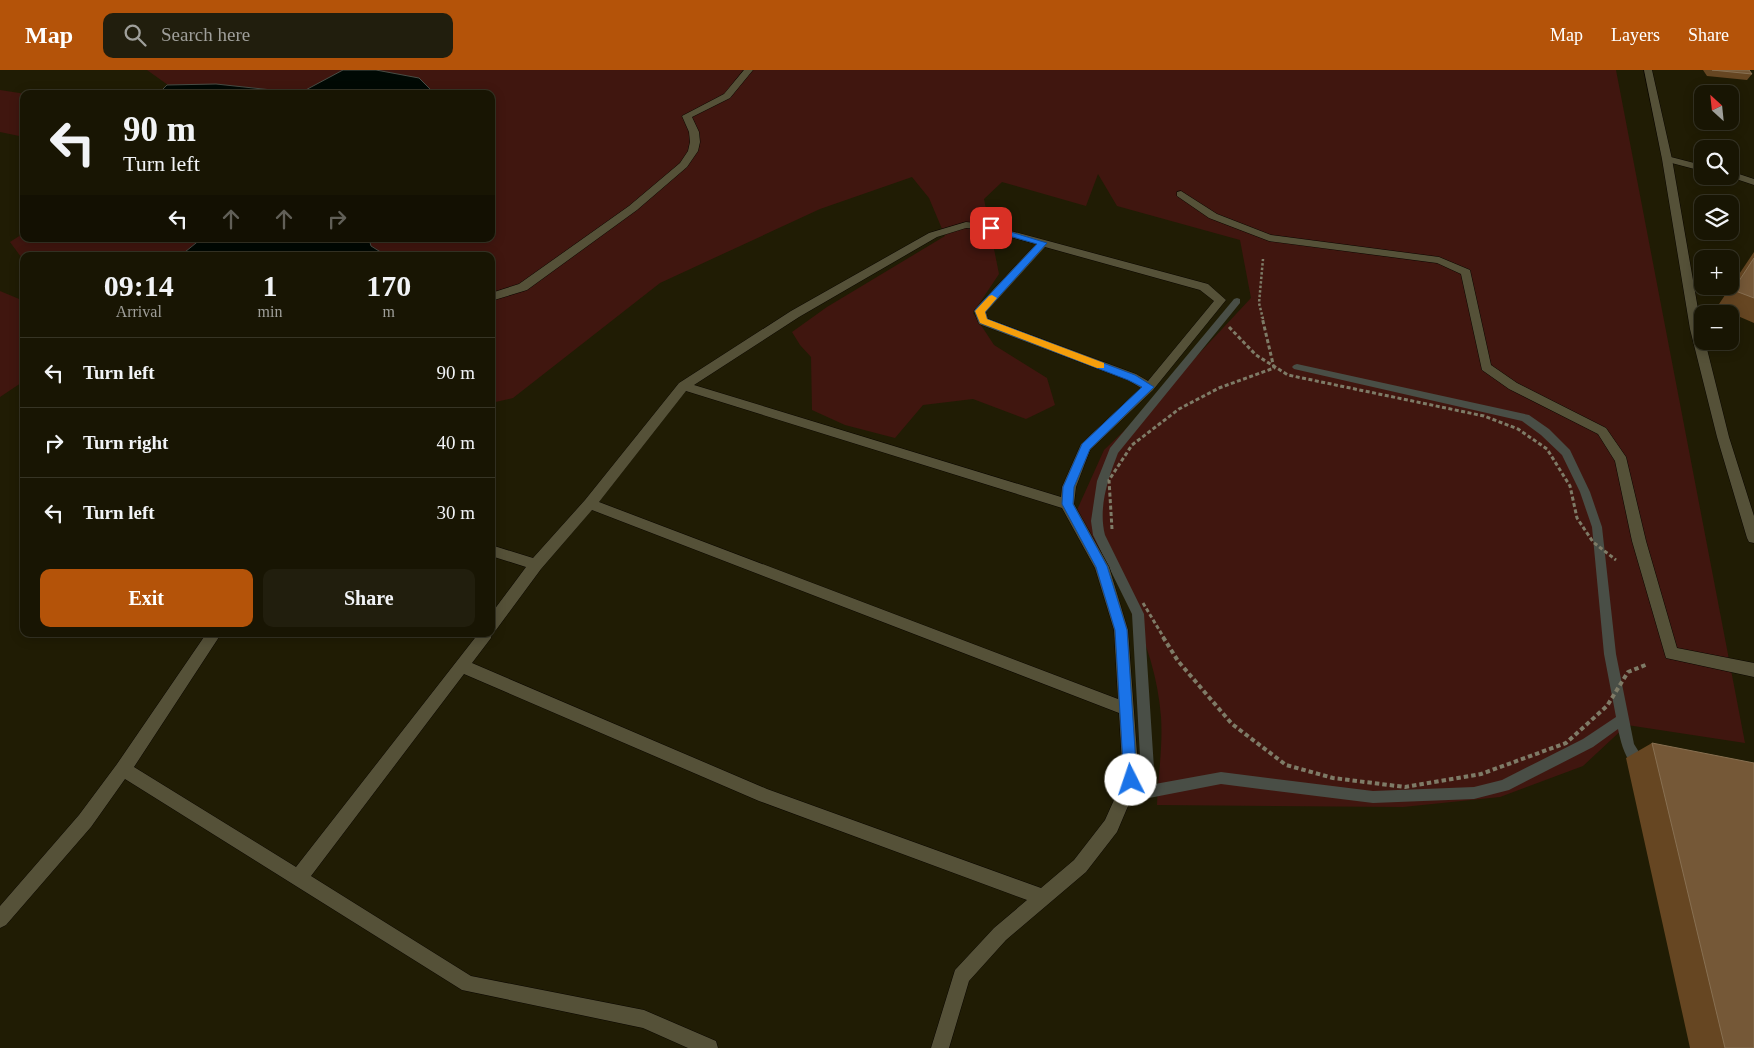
<!DOCTYPE html>
<meta charset="utf-8">
<style>
:root{--surface:#181503;--page:#211e0d;--text:#f1f3f6;--muted:#9f9f9a;--line:#363425;--accent:#b45309}
body{margin:0;font-family:Georgia,serif;background:var(--page);color:var(--text);height:100vh;display:flex;flex-direction:column;font-size:19px;white-space:nowrap}
*{box-sizing:border-box;margin:0}
p{font-size:16px;color:var(--muted)}
.icon{flex:none;width:28px;height:28px;fill:none;stroke:currentColor;stroke-width:2;stroke-linecap:round;stroke-linejoin:round}
.map{position:relative;flex:1;overflow:hidden}
.drawer{position:absolute;left:20px;top:182px;width:475px;height:385px;display:flex;flex-direction:column;background:var(--surface);border-radius:10px;box-shadow:0 2px 12px #0003,0 0 0 1px var(--line)}
.drawer>*{flex:none}
.guide{position:absolute;left:20px;top:20px;width:475px;height:152px;border-radius:10px;box-shadow:0 2px 12px #0003,0 0 0 1px var(--line);background:#181503;color:var(--text);overflow:hidden}
.needle{width:32px;rotate:333deg}
.fabs{position:absolute;left:1694px;top:15px;display:grid;gap:10px}
.fabs a{display:grid;place-items:center;width:45px;height:45px;border-radius:10px;background:var(--surface);box-shadow:0 2px 12px #0003,0 0 0 1px var(--line);font-size:25px}
.pin{position:absolute;display:grid;place-items:center;width:42px;height:42px;color:#fff;margin:-21px;border-radius:10px;box-shadow:0 2px 8px #0006}
.me{position:absolute;width:55px;margin:-28px;rotate:356deg;stroke-linejoin:round;filter:drop-shadow(0 0 4px #0008)}
.turn{display:flex;align-items:center;gap:18px;height:105px;padding:0 20px;font-size:22px}
.turn .icon{width:65px;height:65px;stroke-width:2.5}
.turn b{display:block;font-size:35px;line-height:42px}
.lanes{display:flex;align-items:center;height:48px;padding:0 20px;background:#0003;justify-content:center;gap:25px;direction:ltr}
.lanes .off{opacity:.35}
.eta{display:flex;justify-content:space-evenly;align-items:center;height:85px;text-align:center}
.eta b{font-size:30px;font-weight:700;line-height:35px}
.cta{display:flex;gap:10px;margin-top:auto;padding:10px 20px}
.cta a{flex:1;height:58px;border-radius:10px;background:var(--accent);color:#fff;font-size:20px;font-weight:700;line-height:58px;text-align:center}
.cta a+a{background:var(--page);color:var(--text)}
ul{padding:0;list-style:none}
li{display:flex;align-items:center;gap:15px;height:70px;padding:0 20px;border-top:1px solid var(--line)}
li div{flex:1}
li b{display:block;font-size:19px}
li em{font-style:normal}
header{display:flex;align-items:center;gap:30px;box-sizing:border-box;height:70px;padding:0 25px;background:var(--accent);color:#fff}
header strong{font-size:24px}
nav{display:flex;gap:28px;margin-inline-start:auto;font-size:18px}
.search{width:350px;height:45px;background:var(--page);display:flex;align-items:center;gap:12px;box-sizing:border-box;padding:0 18px;border-radius:10px;color:var(--muted);font-size:19px}
.map>svg:first-child{display:block}
.green{fill:#40160f}
.water{fill:#000904;stroke:#494e46}
.lines{fill:none;stroke-linecap:round;stroke-linejoin:round}
.stream{fill:#494e46;fill-rule:evenodd}
.service-casing{stroke:#0a0600;stroke-width:1}
.minor-casing{stroke:#0a0600;stroke-width:1}
.tertiary-casing{stroke:#0a0600;stroke-width:1}
.path-far2{stroke:#7e7b67;stroke-width:2.5;stroke-dasharray:2.5 2;stroke-linecap:butt}
.path-far1{stroke:#7e7b67;stroke-width:3;stroke-dasharray:4 2.5;stroke-linecap:butt}
.path{stroke:#7e7b67;stroke-width:4;stroke-dasharray:4.5 3;stroke-linecap:butt}
.service{fill:#555138;fill-rule:evenodd}
.minor{fill:#555138;fill-rule:evenodd}
.tertiary{fill:#555138;fill-rule:evenodd}
.wall{fill:#664622}
.building{fill:#755837;stroke:#887052}
.route{fill:#1a73e8;stroke:#114b97}
.slow{fill:#f59e0b}
</style>
<header>
<strong>Map</strong>
<div class="search"><svg class="icon" aria-label="search" viewBox="0 0 24 24"><circle cx="10" cy="10" r="6"/><path d="M15 15l6 6"/></svg>Search here</div>
<nav><a>Map</a><a>Layers</a><a>Share</a></nav>
</header>
<div class="map">
<svg width="1754" height="978" viewBox="0 0 1754 978">
<rect width="100%" height="100%" fill="#201c04"/>
<path class="green" d="M147,0h1469l129,673 -118,-18 -44,41 -83,31 -97,10 -246,-2c1,-28 6,-59 4,-88 -5,-76 -47,-143 -84,-207l27,-60 47,-45 100,-107 -11,-58 -123,-34 -19,-32 -12,32 -84,-24 -18,17 15,75 -26,39 21,32 53,33 8,27 -29,14 -53,-20 -50,6 -28,33 -50,-13 -33,-15 -1,-53 -11,-12 -8,-13 35,-25 118,-71 -16,-38 -17,-21 -92,32 -160,74 -147,115 -22,5v-147h-467v5l-14,-19 14,-9v6h467v-145h-331l8,-9z
M0,20l26,4h-2v43l-24,-5z
M0,221l24,10v80l-24,16z"/>
<path class="water" d="M343,0h33l43,8 16,16h-277l9,-9 49,-1 84,9z
M201,169h168l2,7 16,10h-207z"/>
<g class="lines">
<path class="stream" d="M1237,228l3,1v4l-122,150c-10,26 -20,54 -13,82l39,79 11,170 66,-12 152,19 101,-4 28,-7 81,-41 33,-22 -12,-63 -12,-127 -12,-35 -18,-37 -21,-20 -19,-14 -228,-52 -2,-2 2,-2 3,-1 232,51 20,14 21,21 20,42 12,35 14,127 18,90 13,21 -1,4 -5,2c-15,-6 -20,-28 -23,-42l-25,18 -84,43 -35,9 -101,4 -152,-19 -72,14 -5,-2 -2,-4 -10,-178 -39,-79 -2,-14 6,-40 13,-33 124,-149z"/>
<defs>
<path id="service" d="M744,0h9l-23,28 -38,19 7,15 1,10 -2,9 -11,16 -50,43 -110,80 -36,11v-8l28,-9 110,-78 51,-43 8,-12 2,-9 -1,-10 -7,-16 42,-22z
M1667,86l35,9v6l-38,-10v-4z
M1730,101l24,8v6l-27,-9h3z
M1181,121l36,23 54,21 168,22 31,13 21,95 26,18 89,45 20,29 20,84 31,107 77,15v14l-88,-19 -34,-117 -17,-80 -17,-27 -89,-45 -27,-19 -21,-96 -24,-11 -168,-22 -60,-23 -32,-22v-4z"/>
<path id="minor" d="M966,152l19,2 223,60 18,16 -73,90 -63,60 -14,37 -2,17 35,63 19,63 11,150 -22,52 -31,40 -80,68 -37,41 -20,67h-18l24,-78 39,-42 33,-28 -268,-99 -295,-127 -153,202 160,100 173,34 72,31 2,7h-30l-45,-20 -181,-38 -337,-211 -34,48 -85,98 -6,3v-22l79,-91 38,-51 89,-130h15l-87,133 162,100 182,-233h13v-20l35,-47 -35,-11v-11l42,13 52,-58 94,-117 112,-72 138,-78zM966,158l15,1 55,15 -60,64 -2,3 5,13 149,56 13,8 -60,56 -19,43 -1,10 -367,-112 105,-68 138,-80zM1045,177l155,43 14,11 -66,80 -12,-7 -148,-55 -2,-7zM686,321l376,117 33,60 19,62 4,69 -519,-197zM592,440l527,203 4,67 -18,40 -31,40 -33,28 -274,-99 -295,-126 19,-25 1,-6 4,-2 45,-61z"/>
<path id="tertiary" d="M1644,0h8l20,89 30,173v9h3l24,96 25,79v27l-5,-1 -2,-4 -30,-101 -27,-108 -28,-170z"/>
</defs>
<use href="#service" class="service-casing"/>
<use href="#minor" class="minor-casing"/>
<use href="#tertiary" class="tertiary-casing"/>
<path class="path-far2" d="M1263,249l-4,-16 4,-44"/>
<path class="path-far1" d="M1229,257l27,28 32,20 196,41 34,13 29,20 23,37 7,32 16,24 23,18
M1112,459l-3,-49 23,-35 47,-36 40,-21 55,-20 -12,-51
M1143,533l21,35"/>
<path class="path" d="M1163,567l15,24 54,63 54,41 47,13 72,9 76,-13 85,-31 41,-37 21,-34 20,-8"/>
<use href="#service" class="service"/>
<use href="#minor" class="minor"/>
<use href="#tertiary" class="tertiary"/>
</g>
<path class="wall" d="M1703,0h46l3,4 -5,6 -40,-4z
M1754,182v71l-37,-16z
M1652,673l102,305h-64l-64,-290z"/>
<path class="building" d="M1712,0h37l3,4z
M1754,188v40l-21,-8z
M1652,673l102,20v285h-29z"/>
<path class="route" d="M991,156l56,17 -62,69 2,7 148,56 19,12 -64,62 -16,38 -1,17 34,62 20,64 10,150 -2,4 -4,2 -5,-2 -2,-4 -9,-150 -19,-63 -34,-63 1,-17 19,-43 60,-57 -14,-7 -148,-57 -5,-12 1,-2 61,-65 -49,-14 -1,-2z"/>
<path class="slow" d="M992,225l5,3 -12,14 2,7 117,44v5h-7l-117,-45 -5,-12 14,-15z"/>
</svg>
<div class="fabs">
<a><svg class="needle" viewBox="-14 -14 28 28"><path d="M0-13l5 13h-10z" fill="#e53935"/><path d="M0 13l5-13h-10z" fill="#9f9f9a"/></svg></a>
<a><svg class="icon" aria-label="search" viewBox="0 0 24 24"><circle cx="10" cy="10" r="6"/><path d="M15 15l6 6"/></svg></a>
<a><svg class="icon" aria-label="layers" viewBox="0 0 24 24"><path d="M12 4l9 5-9 5-9-5zM3 14l9 5 9-5"/></svg></a>
<a>+</a>
<a>−</a>
</div>
<div class="pin" style="left:991px;top:158px;background:#d93025"><svg class="icon" aria-label="arrive" viewBox="0 0 24 24"><path d="M6 21V4h12l-3 4 3 4H6"/></svg></div>
<svg class="me" style="left:1131px;top:710px" viewBox="-20 -20 40 40"><circle r="19" fill="#fff"/><path d="M0-13L10 11 0 6-10 11z" fill="#1a73e8"/></svg>
<div class="guide">
<div class="turn"><svg class="icon" aria-label="left" viewBox="0 0 24 24"><path d="M17 20v-9H6M10 6l-5 5 5 5"/></svg><div><b>90 m</b>Turn left</div></div>
<div class="lanes"><svg class="icon" aria-label="left" viewBox="0 0 24 24"><path d="M17 20v-9H6M10 6l-5 5 5 5"/></svg><svg class="icon off" aria-label="ahead" viewBox="0 0 24 24"><path d="M12 20V5M6 11l6-6 6 6"/></svg><svg class="icon off" aria-label="ahead" viewBox="0 0 24 24"><path d="M12 20V5M6 11l6-6 6 6"/></svg><svg class="icon off" aria-label="right" viewBox="0 0 24 24"><path d="M7 20v-9h11M14 6l5 5-5 5"/></svg></div>
</div>
<section class="drawer">
<div class="eta">
<div><b>09:14</b><p>Arrival</p></div>
<div><b>1</b><p>min</p></div>
<div><b>170</b><p>m</p></div>
</div>
<ul>
<li><svg class="icon" aria-label="left" viewBox="0 0 24 24"><path d="M17 20v-9H6M10 6l-5 5 5 5"/></svg><div><b>Turn left</b></div><em>90 m</em></li>
<li><svg class="icon" aria-label="right" viewBox="0 0 24 24"><path d="M7 20v-9h11M14 6l5 5-5 5"/></svg><div><b>Turn right</b></div><em>40 m</em></li>
<li><svg class="icon" aria-label="left" viewBox="0 0 24 24"><path d="M17 20v-9H6M10 6l-5 5 5 5"/></svg><div><b>Turn left</b></div><em>30 m</em></li>
</ul>
<div class="cta"><a>Exit</a><a>Share</a></div>
</section>
</div>
